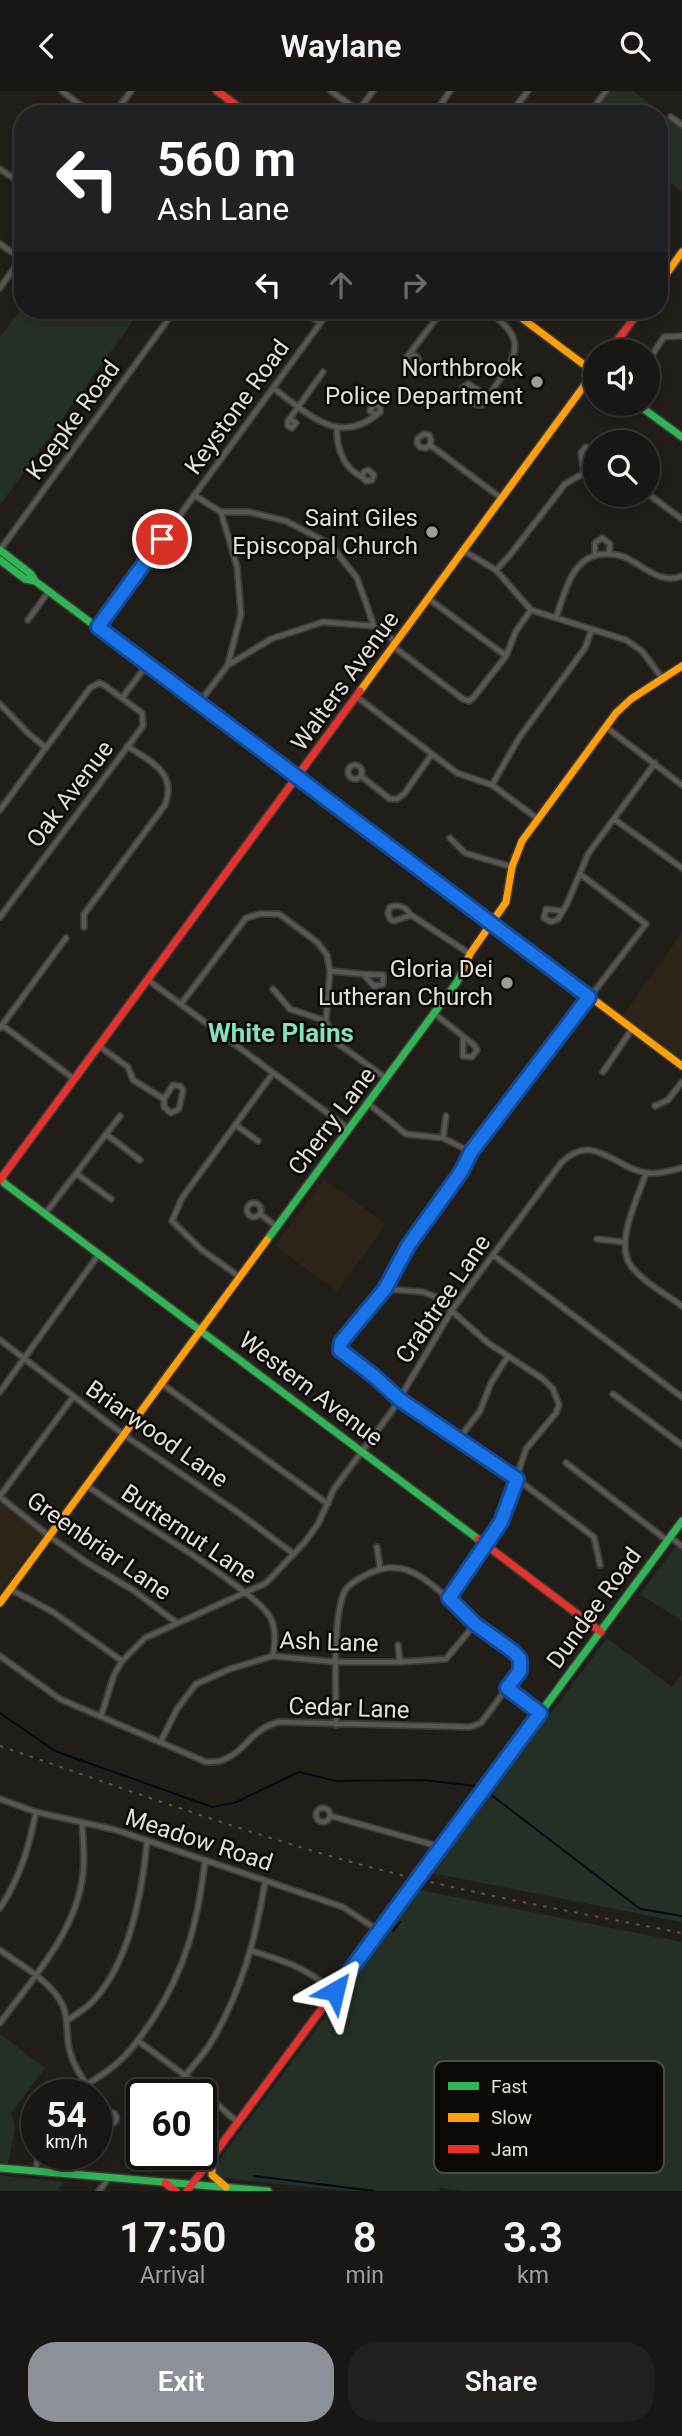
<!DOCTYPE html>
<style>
:root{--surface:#191614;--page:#221f1d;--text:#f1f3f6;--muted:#9f9fa0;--line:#373534;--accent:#8c9099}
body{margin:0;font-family:Roboto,sans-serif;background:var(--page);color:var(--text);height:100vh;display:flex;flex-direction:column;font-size:26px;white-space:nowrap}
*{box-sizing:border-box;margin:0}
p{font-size:23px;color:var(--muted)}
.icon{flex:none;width:38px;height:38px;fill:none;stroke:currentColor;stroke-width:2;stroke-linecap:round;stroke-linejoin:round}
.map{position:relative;height:2100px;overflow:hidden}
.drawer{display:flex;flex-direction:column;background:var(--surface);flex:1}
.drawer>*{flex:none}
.banner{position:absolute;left:14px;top:14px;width:654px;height:214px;border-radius:28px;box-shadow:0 4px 10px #0003,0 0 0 2px var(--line);background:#202124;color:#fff;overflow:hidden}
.tools{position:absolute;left:583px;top:248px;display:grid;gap:14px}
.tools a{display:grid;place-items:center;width:77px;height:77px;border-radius:50%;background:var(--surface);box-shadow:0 4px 10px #0003,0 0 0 2px var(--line);font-size:35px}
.speed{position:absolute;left:21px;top:1988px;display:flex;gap:14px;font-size:35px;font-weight:700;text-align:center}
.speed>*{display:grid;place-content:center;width:91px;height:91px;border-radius:50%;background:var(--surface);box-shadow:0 4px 10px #0003,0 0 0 2px var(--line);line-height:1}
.speed small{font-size:18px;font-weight:400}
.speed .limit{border:4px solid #111;border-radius:10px;background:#fff;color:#111}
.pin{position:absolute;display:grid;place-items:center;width:60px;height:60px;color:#fff;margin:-30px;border:4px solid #fff;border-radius:50%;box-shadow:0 2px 7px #0007}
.me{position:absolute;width:77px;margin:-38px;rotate:37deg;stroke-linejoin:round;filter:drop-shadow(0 0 5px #0008)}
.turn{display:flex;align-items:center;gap:24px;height:147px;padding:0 28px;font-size:32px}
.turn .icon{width:91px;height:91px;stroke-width:2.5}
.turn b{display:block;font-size:49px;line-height:60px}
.lanes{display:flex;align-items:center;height:66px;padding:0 28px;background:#0003;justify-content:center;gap:35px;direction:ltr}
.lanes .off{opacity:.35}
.eta{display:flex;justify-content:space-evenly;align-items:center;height:119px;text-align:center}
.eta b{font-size:42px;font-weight:600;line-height:49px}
.action{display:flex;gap:14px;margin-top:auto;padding:14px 28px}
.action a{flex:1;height:80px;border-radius:28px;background:var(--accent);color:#fff;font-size:28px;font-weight:600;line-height:80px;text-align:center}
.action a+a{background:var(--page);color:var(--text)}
header{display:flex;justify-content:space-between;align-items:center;height:91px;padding:0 28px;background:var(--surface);font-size:32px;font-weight:600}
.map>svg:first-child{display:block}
.built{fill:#2d2419}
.green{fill:#243026}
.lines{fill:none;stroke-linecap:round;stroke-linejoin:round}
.stream{stroke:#050817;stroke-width:2}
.street-casing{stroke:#3d3b38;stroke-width:8}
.fast-casing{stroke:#3d3b38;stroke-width:10}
.slow-casing{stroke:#3d3b38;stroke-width:10}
.jam-casing{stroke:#3d3b38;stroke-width:10}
.street{stroke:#595653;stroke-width:4.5}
.fast{stroke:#30b455;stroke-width:7}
.slow{stroke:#ff9f0a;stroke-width:7}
.jam{stroke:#e5322d;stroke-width:7}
.rail{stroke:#575551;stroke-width:2;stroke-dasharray:3.5 7;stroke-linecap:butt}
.route-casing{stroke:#114b97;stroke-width:18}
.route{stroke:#1a73e8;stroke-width:12}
.poi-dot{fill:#9f9b97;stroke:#0b0906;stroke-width:2.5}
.labels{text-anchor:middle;stroke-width:5;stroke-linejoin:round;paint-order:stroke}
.poi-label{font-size:24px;fill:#e3dfda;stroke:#0b0906;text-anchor:end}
.street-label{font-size:24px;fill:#e3dfda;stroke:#0b0906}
.neighbourhood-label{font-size:26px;font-weight:bold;fill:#85e0be;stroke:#0b0906}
.key{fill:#0b0906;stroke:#4c4946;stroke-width:2}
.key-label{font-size:19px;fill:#e3dfda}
</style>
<header><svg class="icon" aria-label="back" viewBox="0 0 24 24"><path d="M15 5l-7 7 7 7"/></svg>Waylane<svg class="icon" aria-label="search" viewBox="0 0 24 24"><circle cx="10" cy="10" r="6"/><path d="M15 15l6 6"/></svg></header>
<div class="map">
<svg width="682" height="2100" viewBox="0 0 682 2100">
<rect width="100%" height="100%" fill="#211e1a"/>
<path class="built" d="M682,842v134l-62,-47z
M324,1088l62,45 -49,67 -62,-45z
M0,1411l43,33 -43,57z"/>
<path class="green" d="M611,0h22l49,37v64l-22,-17v-61h-66z
M23,215v4h118l-141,195v-168z
M677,1454l5,4v72l-42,-27z
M607,1547l65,49 10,-12v247l-250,-49z
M419,1799l263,52v249h-216l-26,-3 -1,3h-94l-131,-14 -2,-7z
M0,1943l45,34 -34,45 4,14 -7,37 -8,-1z
M0,2084l5,1 59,6 -7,9h-57z"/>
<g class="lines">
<path class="stream" d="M0,1622l55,38 157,56 22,-4 65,-31 37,9 86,-1 55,6
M490,1703l145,111 6,4 41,7
M393,1840l7,-9
M254,2085l120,15"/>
<defs>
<path id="street" d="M62,0l30,23
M331,0l32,23
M359,19l14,-19
M114,23l17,-23
M434,23l16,-23
M510,23l18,-23
M589,23l17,-23
M671,26l11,8
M0,78l23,16
M0,153l22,15
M0,197l23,-32
M302,219l18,13
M486,219c35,24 37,38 12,72 -5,7 -10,16 -16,23 -8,1 -20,-8 -20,-17l6,-4 20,12
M576,219l10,2 5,-2
M411,263l5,2 2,3 -2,5 -3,2 -6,-3v-6l36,-47
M648,270l16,-24 18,-1
M648,285h3l6,-10 -8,-7
M273,297c36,26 66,60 107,24v-6l-6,-2 -4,7 6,4
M291,328l5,4 -4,5 -4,-2v-5l35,-49
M337,337c-1,15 4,33 16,43 5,4 9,5 13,10l6,-1 2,-5 -6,-5 -4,2 -2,4
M430,354l-4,3 -6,-1 -3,-4 1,-5 6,-4 5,1 2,5 -1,5 71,53
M584,382l-3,-20 5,-6 9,5
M648,403l34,25
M194,404l27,17h28l37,9 44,23 27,34 17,48 18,13 2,8 69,52 6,2 4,-3 33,-42 10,-25 15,-21
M221,421l16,55 4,47 -13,50
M0,459l175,-240
M464,460l32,19 35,40 95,30 16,11 20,27
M595,463v-11l7,-5 8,6 -1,9
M496,479l14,-15 55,-71 19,-11 11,-2
M429,508l77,57
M556,527c9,-26 16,-64 50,-64 8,0 19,2 26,7 16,9 31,23 50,15
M28,529l21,-29
M98,536l232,-317
M357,606l100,76 35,12 46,34
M122,607l25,-33
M199,612l29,-38 43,-26 52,-17 51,4
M0,613l29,30 17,14
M606,636l76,58
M348 681a7 7 0 1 1 14 0a7 7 0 1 1-14 0Z
M361,685l29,23h7l7,-5 28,-40
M492,694l27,-47 66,-90 7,-19
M0,719l90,-122 9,-5 5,2 38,28 1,13 -143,191
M614,728l68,49
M450,747l15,15 47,14
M580,783l66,50 -175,228c-17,34 -43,62 -63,95 -9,13 -15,29 -24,42 -10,16 -42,46 -44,61l34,26 25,23 118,80 77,58 6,28
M561,820l-15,-2 -2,9 7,4 7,-3 9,-15 21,-50 67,-91
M411,824l-17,6 -4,-2 -2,-6 2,-6c10,-3 16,0 21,8l59,39
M84,836v-13l81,-109c12,-33 -14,-43 -38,-59
M330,880l33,3 11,12 9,-2v-9l-20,-1
M148,889l201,149
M273,898l17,20 36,12
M181,913l65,-86 14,-4h19l38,28 10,13 3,16 -4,50 11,22 49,35
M435,923l39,31 3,5 -5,7 -9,-1v-19
M2,934l72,54
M0,937l66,-90
M99,955l29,21 5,13 31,19v8l7,6 8,-4 4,-19 -3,-4 -7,-1 -9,14
M603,981l29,-43
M369,1013l37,30 37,4 28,14
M655,1015l13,-6 14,-18
M237,1035l21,15
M106,1043l34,26
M443,1047l3,-22
M646,1082c-8,25 -32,70 -15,93 12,16 35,28 51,40
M77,1083l34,25
M247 1119a7 7 0 1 1 14 0a7 7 0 1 1-14 0Z
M45,1123l75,-98
M260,1123l17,13
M597,1148l26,3
M493,1164l189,142
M240,1186l-38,-27 -30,-29 10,-23 91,-125
M385,1198l38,3 13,5 52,46 55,36 10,10 6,16 -3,8 -30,36 -25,73 -52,76
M0,1249l124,95 112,76 58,43
M162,1293l166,120
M0,1301l99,-138
M613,1303l69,51
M458,1349l22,-29 11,-28 17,-27
M566,1372l102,78
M86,1394c46,33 95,60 141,94 13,10 31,21 41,35 9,12 7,28 5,42
M0,1405l73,-99
M0,1406l49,39 40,28 44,26 44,33
M670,1446l12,9
M377,1456l3,21
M10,1498l43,23 69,49
M398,1554l2,17
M0,1565l60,43 146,63c5,0 12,0 17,-2 23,-9 28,-31 56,-38l191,5 11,-4 26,-35
M101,1625l13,-41 8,-14 23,-23 121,-55 39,-41 13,-18 16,-35 58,-78 60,-101 109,-147c33,-33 55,7 87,10 11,2 24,-3 34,-5
M336,1634c0,-29 -4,-110 9,-134 4,-8 17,-14 25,-18 11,-5 25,-7 37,-3 23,8 49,37 67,53 10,9 42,24 46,37 3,11 -7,20 -13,28l33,25
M161,1650l16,-32 19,-25 34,-15 43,-13 63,6h64l46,-3 29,-35
M0,1708l36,13 80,18 227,77 36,24
M316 1724a7 7 0 1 1 14 0a7 7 0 1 1-14 0Z
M331,1725l110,31
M0,1817c20,-30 29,-61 36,-96
M0,1859c20,15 51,31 62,54 8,16 3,32 8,48 5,18 15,29 24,43
M252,1860c36,11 52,16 82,40
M68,1929c7,-5 15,-10 22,-16 39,-38 52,-111 57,-162
M0,1932c33,-45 77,-92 83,-150 2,-17 0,-33 -1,-49
M138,1950l48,35 51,46
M70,2004c15,-10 31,-18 45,-30 16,-13 26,-29 38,-46 33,-51 45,-98 52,-158
M169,2004c13,-18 29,-32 41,-51 31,-51 46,-105 55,-163
M96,2006l12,17
M105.5 2027a5.5 5.5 0 1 1 11 0a5.5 5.5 0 1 1-11 0Z
M36,2079l2,-16
M99,2100l10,-13"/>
<path id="fast" d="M637,313l45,33
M0,459l31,24 4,7
M0,469l25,19 10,2 300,224
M1,1086l3,6 474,356
M267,1149l190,-258 5,-10
M473,1713l209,-283
M0,2077l268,23"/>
<path id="slow" d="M660,192l22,-31
M511,219l84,63
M360,600l235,-320
M335,714l347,261
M462,881l8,-18 36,-52 6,-35 10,-26 94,-128 15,-14 51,-33
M0,1512l267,-363
M212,2067v17l14,12"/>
<path id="jam" d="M217,0l31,23
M609,261l31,-42
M0,1089l360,-489
M478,1448l123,93
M165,2092l11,8
M187,2100l286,-387"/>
</defs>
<use href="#street" class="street-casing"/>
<use href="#fast" class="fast-casing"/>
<use href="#slow" class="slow-casing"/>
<use href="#jam" class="jam-casing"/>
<use href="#street" class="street"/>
<use href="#fast" class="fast"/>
<use href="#slow" class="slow"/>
<use href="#jam" class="jam"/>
<path class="rail" d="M0,1655c114,39 228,81 344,114 111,31 225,51 338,73"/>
</g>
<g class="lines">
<defs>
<path id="route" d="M162,448l-64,88 491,370 -118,155 -10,20 -53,74 -23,43 -44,53 -1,8 34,26 25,23 118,80 -16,43 -52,76 26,26 39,28 6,7v12l-13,17 33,25 -205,278"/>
</defs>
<use href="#route" class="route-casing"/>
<use href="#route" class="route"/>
</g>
<g class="poi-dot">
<circle cx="537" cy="291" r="7"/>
<circle cx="432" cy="441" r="7"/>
<circle cx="507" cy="892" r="7"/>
</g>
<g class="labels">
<g class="poi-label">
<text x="523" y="285">Northbrook<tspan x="523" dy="28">Police Department</tspan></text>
<text x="418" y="435">Saint Giles<tspan x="418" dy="28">Episcopal Church</tspan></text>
<text x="493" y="886">Gloria Dei<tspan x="493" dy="28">Lutheran Church</tspan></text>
</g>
<g class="street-label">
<text transform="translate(237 316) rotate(-54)" y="8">Keystone Road</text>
<text transform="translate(73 329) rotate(-54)" y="8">Koepke Road</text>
<text transform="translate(345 590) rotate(-54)" y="8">Walters Avenue</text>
<text transform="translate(70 703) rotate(-53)" y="8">Oak Avenue</text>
<text transform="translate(332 1030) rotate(-53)" y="8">Cherry Lane</text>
<text transform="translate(443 1208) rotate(-56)" y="8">Crabtree Lane</text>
<text transform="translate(311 1298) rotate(37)" y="8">Western Avenue</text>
<text transform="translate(157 1343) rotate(35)" y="8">Briarwood Lane</text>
<text transform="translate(189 1443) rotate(34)" y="8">Butternut Lane</text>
<text transform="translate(99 1455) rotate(35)" y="8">Greenbriar Lane</text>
<text transform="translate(594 1517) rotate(-54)" y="8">Dundee Road</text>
<text transform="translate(329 1551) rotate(2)" y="8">Ash Lane</text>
<text transform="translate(349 1617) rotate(2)" y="8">Cedar Lane</text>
<text transform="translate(199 1749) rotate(18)" y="8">Meadow Road</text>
</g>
<g class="neighbourhood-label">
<text x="281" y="951">White Plains</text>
</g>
</g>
<rect x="434" y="1970" width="230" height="112" rx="10" class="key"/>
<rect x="448" y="1991" width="31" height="8" fill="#30b455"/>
<rect x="448" y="2022" width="31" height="9" fill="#ff9f0a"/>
<rect x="448" y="2054" width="31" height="8" fill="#e5322d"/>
<g class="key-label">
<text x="491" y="2002">Fast</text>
<text x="491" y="2033">Slow</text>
<text x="491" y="2065">Jam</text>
</g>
</svg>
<div class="tools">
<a><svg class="icon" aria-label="sound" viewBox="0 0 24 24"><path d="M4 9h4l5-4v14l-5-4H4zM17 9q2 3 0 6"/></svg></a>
<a><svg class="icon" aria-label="search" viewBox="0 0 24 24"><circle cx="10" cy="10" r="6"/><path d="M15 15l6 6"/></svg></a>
</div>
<div class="speed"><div>54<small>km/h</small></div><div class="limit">60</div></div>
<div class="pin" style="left:162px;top:448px;background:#d93025"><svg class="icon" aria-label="arrive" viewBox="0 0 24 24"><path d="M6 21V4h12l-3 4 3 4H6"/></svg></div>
<svg class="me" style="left:335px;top:1900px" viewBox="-20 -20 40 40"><path d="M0-17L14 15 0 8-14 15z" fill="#1a73e8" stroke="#fff" stroke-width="4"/></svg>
<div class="banner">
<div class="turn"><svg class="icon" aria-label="left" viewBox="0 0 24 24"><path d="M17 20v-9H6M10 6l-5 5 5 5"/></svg><div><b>560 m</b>Ash Lane</div></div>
<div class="lanes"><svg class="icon" aria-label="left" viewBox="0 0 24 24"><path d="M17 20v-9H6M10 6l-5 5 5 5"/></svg><svg class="icon off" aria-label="ahead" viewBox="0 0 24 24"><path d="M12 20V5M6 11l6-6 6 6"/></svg><svg class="icon off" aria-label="right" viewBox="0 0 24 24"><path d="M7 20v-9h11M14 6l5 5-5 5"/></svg></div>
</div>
</div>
<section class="drawer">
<div class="eta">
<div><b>17:50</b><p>Arrival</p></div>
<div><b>8</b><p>min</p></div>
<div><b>3.3</b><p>km</p></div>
</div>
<div class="action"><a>Exit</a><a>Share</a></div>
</section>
